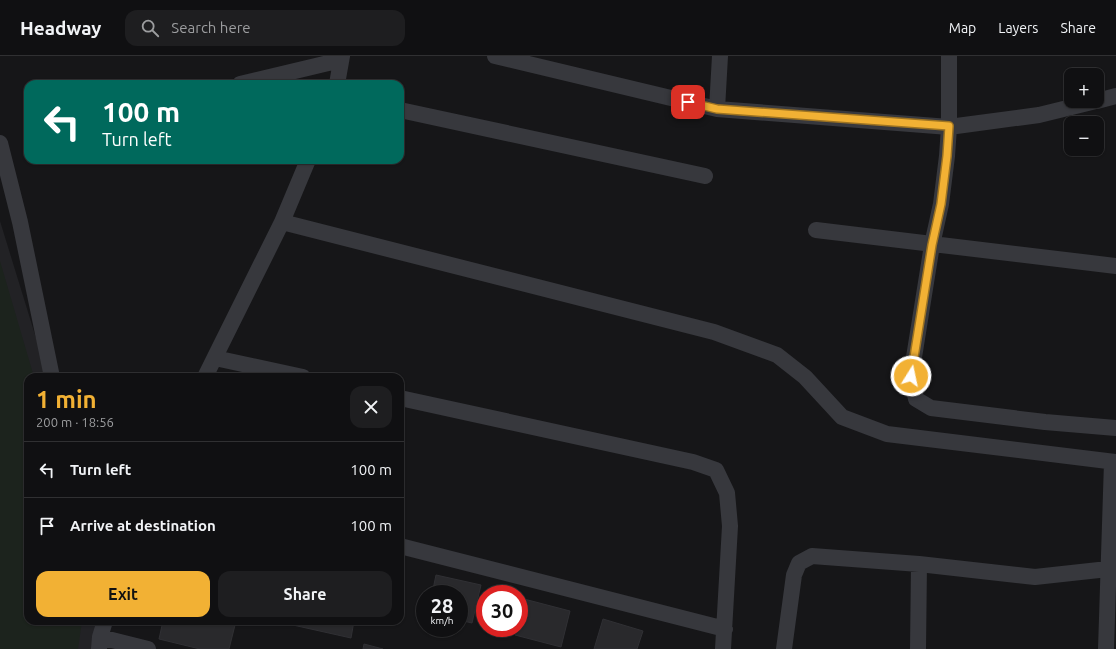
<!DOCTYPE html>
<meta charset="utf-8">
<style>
:root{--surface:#101012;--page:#1e1e20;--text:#f1f3f6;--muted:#9c9d9f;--line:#303032;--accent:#f2b134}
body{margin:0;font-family:Ubuntu,sans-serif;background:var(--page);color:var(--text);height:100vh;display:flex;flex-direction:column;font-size:15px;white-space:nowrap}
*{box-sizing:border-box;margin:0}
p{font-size:13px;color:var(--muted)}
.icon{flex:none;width:22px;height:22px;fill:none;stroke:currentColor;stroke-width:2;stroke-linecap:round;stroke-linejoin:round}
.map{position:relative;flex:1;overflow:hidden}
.sheet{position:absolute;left:24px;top:317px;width:380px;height:252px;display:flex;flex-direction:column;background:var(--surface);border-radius:12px;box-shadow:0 1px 3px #0004,0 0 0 1px var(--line)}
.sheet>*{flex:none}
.hud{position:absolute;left:24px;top:24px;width:380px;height:84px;border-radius:12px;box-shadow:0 1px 3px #0004,0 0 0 1px var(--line);background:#00695c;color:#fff;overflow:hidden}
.buttons{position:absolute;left:1064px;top:12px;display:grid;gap:8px}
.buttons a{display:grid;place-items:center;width:40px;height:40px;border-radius:8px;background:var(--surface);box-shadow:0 1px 3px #0004,0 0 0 1px var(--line);font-size:20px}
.speed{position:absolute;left:416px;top:529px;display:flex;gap:8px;font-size:20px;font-weight:700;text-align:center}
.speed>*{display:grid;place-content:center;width:52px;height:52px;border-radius:50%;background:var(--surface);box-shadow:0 1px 3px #0004,0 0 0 1px var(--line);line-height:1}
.speed small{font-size:10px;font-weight:400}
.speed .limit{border:6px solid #d22;background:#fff;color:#111}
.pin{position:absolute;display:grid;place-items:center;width:34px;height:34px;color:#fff;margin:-17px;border-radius:8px;box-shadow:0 2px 6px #0006}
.me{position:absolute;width:44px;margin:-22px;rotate:10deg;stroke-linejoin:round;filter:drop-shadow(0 0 3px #0008)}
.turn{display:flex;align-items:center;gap:14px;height:84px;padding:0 12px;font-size:18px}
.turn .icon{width:52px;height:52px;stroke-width:2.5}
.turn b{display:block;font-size:28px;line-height:34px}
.round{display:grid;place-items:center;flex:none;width:42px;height:42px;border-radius:12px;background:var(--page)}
.overview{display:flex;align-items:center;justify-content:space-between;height:68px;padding:0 12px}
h1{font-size:24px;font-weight:700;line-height:30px;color:var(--accent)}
.button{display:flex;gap:8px;margin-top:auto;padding:8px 12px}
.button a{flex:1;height:46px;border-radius:12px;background:var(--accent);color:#111;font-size:16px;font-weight:700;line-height:46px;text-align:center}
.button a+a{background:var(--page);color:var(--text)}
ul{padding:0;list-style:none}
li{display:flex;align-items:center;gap:12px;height:56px;padding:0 12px;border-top:1px solid var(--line)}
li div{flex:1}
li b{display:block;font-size:15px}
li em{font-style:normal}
header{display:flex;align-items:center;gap:24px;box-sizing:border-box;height:56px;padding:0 20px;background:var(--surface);border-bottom:1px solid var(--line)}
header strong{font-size:19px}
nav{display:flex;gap:22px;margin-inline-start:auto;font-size:14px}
.search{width:280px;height:36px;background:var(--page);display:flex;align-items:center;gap:10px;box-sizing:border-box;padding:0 14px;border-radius:12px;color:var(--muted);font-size:15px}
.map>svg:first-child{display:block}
.built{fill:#222225}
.green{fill:#1c231d}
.building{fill:#29292c;stroke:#303034}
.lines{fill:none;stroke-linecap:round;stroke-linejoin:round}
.street{stroke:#37383d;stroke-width:16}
.route-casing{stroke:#9d7322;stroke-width:10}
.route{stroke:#f2b134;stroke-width:7}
</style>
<header>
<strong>Headway</strong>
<div class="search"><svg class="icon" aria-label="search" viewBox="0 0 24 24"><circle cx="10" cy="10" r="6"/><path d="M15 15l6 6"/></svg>Search here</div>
<nav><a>Map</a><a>Layers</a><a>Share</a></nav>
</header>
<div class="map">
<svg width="1116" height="593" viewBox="0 0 1116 593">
<rect width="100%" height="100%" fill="#161618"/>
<path class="built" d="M0,165l48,156h-20v244h74l-4,28h-98z"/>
<path class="green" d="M0,205l34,116h-6v244h54l-4,28h-78z"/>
<path class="building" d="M436,519l45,10 -9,38 -13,-3v-26h-27z
M524,543l46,12 -9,36 -46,-12 2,-7h2v-9z
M603,563l40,12 -6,18h-43z
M163,565h73l-7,28h-29l-41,-10z
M284,565h70l-3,17 -67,-15z
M364,588l19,5h-20z"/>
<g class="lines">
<path class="street" d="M495,0l222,53 232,18 -2,29 -6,48 -9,41 -21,131 5,23 15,9 114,14 71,6
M949,0v71l90,-12 57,-14
M240,28l101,-24
M337,28l5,-28
M1097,45l19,-5
M717,53l3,-53
M400,54l305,66
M0,87l20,79 32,155
M282,166l432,110 63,23 28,22 37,40 45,17 229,28
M816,174l300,36
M215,302l88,19
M205,321l77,-155 26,-62
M400,342l293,64 23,8 11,23 3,33 -7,123
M400,490l325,83
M100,581l48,12
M99,593l1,-12 5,-16
M784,593l10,-74 5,-12 13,-7 107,8 116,13 73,-8
M918,593l1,-85
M1106,593l6,-187"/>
</g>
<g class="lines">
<defs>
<path id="route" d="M688,46l29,7 232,17 -2,30 -6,48 -9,41 -21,131"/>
</defs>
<use href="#route" class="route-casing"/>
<use href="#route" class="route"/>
</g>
</svg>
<div class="buttons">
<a>+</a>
<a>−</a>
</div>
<div class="speed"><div>28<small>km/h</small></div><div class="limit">30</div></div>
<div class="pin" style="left:688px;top:46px;background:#d93025"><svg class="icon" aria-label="arrive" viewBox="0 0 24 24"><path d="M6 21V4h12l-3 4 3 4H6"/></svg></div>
<svg class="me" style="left:911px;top:320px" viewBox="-20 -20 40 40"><circle r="17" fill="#f2b134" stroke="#fff" stroke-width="3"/><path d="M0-11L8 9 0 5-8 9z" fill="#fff"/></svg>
<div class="hud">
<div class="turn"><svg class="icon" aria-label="left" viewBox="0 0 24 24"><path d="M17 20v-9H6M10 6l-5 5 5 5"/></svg><div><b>100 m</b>Turn left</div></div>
</div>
<section class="sheet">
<div class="overview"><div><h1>1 min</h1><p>200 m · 18:56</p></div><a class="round"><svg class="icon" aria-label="close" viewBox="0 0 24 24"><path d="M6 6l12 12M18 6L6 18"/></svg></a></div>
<ul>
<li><svg class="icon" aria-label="left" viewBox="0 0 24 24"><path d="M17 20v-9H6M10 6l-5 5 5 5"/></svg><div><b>Turn left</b></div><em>100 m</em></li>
<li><svg class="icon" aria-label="arrive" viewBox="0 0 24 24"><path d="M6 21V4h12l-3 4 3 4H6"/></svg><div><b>Arrive at destination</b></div><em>100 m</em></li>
</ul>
<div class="button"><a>Exit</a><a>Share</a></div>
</section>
</div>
